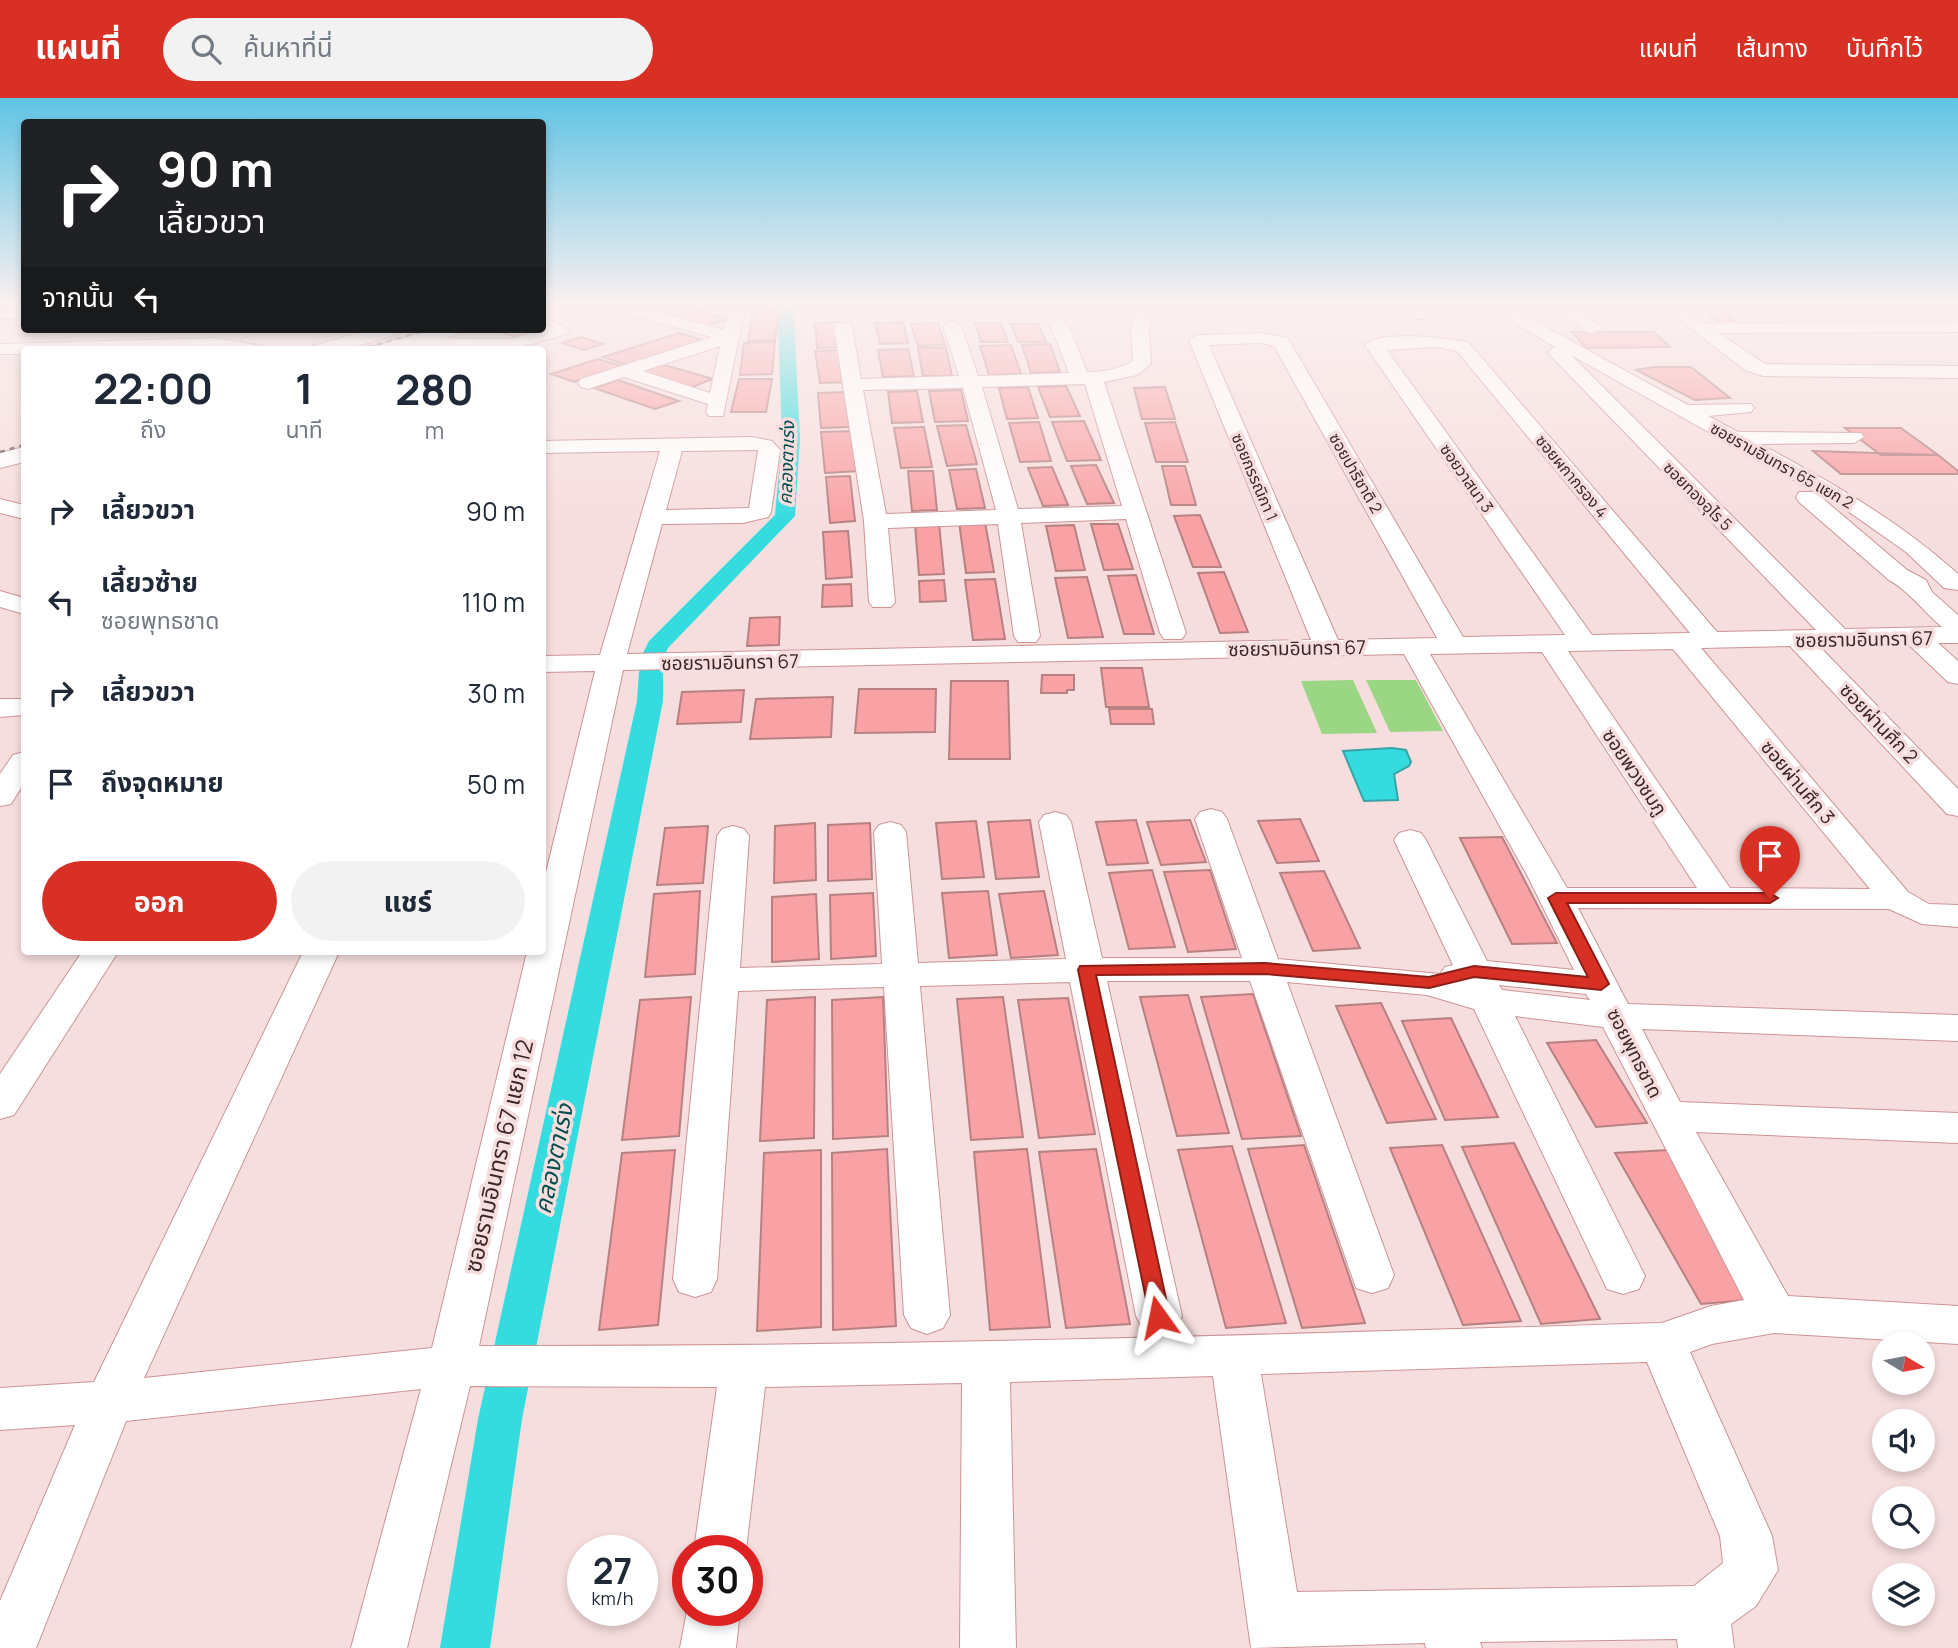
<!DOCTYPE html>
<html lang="th">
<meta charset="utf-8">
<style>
:root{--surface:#fff;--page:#f2f2f3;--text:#1f2937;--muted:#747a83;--accent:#d93025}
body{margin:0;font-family:Manrope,"Noto Sans Thai",sans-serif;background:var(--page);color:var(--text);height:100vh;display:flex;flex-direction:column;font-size:26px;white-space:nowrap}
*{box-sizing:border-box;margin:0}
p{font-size:23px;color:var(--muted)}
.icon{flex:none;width:38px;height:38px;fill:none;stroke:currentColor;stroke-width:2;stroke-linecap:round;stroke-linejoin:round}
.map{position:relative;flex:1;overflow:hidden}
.side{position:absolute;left:21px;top:248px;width:525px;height:609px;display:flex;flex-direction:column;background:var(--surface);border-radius:7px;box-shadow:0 4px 10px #0003}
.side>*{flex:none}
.guide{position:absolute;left:21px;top:21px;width:525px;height:214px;border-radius:7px;box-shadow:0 4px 10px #0003;background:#202124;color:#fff;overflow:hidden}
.needle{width:46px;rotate:100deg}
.controls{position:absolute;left:1872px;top:1234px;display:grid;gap:14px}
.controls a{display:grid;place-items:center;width:63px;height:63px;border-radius:50%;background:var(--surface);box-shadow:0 4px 10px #0003;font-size:35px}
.speed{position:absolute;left:567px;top:1437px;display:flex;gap:14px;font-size:35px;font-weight:700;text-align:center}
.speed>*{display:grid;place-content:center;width:91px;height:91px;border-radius:50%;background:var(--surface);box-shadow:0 4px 10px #0003;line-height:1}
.speed small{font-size:18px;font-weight:400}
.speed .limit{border:10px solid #d22;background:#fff;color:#111}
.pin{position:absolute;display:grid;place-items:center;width:60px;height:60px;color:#fff;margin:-72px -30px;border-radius:50% 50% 50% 0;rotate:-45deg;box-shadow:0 0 7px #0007}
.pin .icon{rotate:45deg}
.me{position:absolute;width:77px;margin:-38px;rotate:348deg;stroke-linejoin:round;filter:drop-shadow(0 0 5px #0008)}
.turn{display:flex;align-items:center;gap:24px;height:147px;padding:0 21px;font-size:32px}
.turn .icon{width:91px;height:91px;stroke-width:2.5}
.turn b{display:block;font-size:49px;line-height:60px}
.then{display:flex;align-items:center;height:66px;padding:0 21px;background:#0003;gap:14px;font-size:26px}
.eta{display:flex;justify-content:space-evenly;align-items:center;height:119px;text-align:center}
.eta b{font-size:42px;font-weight:700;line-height:49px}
.action{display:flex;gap:14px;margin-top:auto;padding:14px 21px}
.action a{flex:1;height:80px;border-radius:42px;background:var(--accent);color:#fff;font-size:28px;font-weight:700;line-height:80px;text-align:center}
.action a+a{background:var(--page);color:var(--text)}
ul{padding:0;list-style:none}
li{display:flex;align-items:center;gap:21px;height:91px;padding:0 21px}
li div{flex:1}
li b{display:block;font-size:26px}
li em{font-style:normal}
header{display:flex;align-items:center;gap:42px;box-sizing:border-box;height:98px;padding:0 35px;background:var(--accent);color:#fff}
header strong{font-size:33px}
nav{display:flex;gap:38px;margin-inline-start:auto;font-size:24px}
.search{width:490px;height:63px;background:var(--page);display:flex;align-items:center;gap:18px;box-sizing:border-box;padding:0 24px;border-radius:38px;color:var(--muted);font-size:26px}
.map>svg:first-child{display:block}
.green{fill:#9bd684}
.water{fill:#34dce0;stroke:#37a5a8;stroke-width:2}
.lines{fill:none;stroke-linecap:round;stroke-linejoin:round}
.canal{fill:#34dce0;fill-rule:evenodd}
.building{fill:#f9a2a5;stroke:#b78182;stroke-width:2}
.minor-casing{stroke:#cc9495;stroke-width:2}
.major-casing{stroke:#cc9495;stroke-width:2}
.minor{fill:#fff;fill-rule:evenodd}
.major{fill:#fff;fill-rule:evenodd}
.rail{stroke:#71595a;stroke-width:2.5;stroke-dasharray:5 5;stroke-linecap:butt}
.route{fill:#d93025;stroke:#8d1f18;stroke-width:2}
.labels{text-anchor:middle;stroke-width:7;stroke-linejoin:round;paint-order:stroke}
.far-street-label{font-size:16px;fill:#3d2627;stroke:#f7dede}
.far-water-label{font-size:18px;font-style:italic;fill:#054e50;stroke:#f7dede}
.street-label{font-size:19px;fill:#3d2627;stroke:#f7dede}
.near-street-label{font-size:23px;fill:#3d2627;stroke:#f7dede}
.near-water-label{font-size:24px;font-style:italic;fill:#054e50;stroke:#f7dede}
</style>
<header>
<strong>แผนที่</strong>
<div class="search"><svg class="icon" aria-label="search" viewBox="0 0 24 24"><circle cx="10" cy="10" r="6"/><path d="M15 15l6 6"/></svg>ค้นหาที่นี่</div>
<nav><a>แผนที่</a><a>เส้นทาง</a><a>บันทึกไว้</a></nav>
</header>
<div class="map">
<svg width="1958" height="1550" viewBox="0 0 1958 1550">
<rect width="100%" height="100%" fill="#f7dede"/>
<path class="green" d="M1353,582l24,53 -55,1 -21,-53z
M1366,582h50l27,51 -53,1z"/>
<path class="water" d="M1392,650l14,2 5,12 -2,4 -15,8 4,26 -34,1 -21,-50z"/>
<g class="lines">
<path class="canal" d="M783,205h15l-4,17 6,118 -5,78 -127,132 -5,12h-18l-3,-5 7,-14 126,-126 7,-77 -4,-118z
M651,567l9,2 3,5v29l-141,718 -32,229h-50l38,-229 159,-718 2,-29 3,-5z"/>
</g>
<path class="building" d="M673,205l55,16 -21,7 -55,-16z
M700,205h27l-2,6h-27z
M753,205h27l-1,7h-28z
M1693,208h23l25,20 -20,-2 -18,-15z
M779,214l-4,28 -27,1 5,-28z
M839,224l4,25 -26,1 -2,-25z
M903,224l5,21 -28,1 -5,-21z
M938,225l7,22 -27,1 -7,-22z
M975,225h26l7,19h-27z
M1011,226h27l8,18h-28z
M542,228l12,4 -31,9 -27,-8 46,-2z
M1572,234h82l16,15 -84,1z
M679,235l24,7 -76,25 -24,-8z
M581,239l22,7 -19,6 -22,-7z
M775,244l-3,32 -32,1 4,-32z
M1050,246l10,28 -29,1 -9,-28z
M1011,247l10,29 -32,1 -9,-29z
M918,250h28l6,28h-29z
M908,251l6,27 -31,1 -5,-27z
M842,252l6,32 -28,1 -5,-32z
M598,261l24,7 -48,16 -23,-8z
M661,266l52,15 -21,8 -53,-15z
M1654,269h37l39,31 -35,2 -59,-30z
M739,281h33l-6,33h-35z
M618,282l61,21 -24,8 -61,-21z
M1066,288l14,30 -30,1 -12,-30z
M1028,289l10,31 -31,1 -8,-31z
M1165,289l10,32h-33l-8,-31z
M961,292l7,31 -33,1 -6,-31z
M917,293l6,31 -31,1 -4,-31z
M846,294l5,35 -30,1 -3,-35z
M1084,323l17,39 -34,1 -15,-39z
M1039,324l12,39 -31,1 -11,-39z
M1175,324l13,40h-32l-11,-39z
M966,327l11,39 -30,2 -10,-40z
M924,329l8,40 -31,1 -7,-40z
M1845,330h56l37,27h-57z
M853,333l6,40 -34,2 -4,-41z
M1813,353l125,4 20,16v3h-117z
M1096,367l18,38 -27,1 -16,-38z
M1162,368h23l11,39h-25z
M1052,369l16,38 -25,1 -15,-38z
M976,371l9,39 -28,1 -8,-39z
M908,373h25l4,39 -25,1z
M850,378l5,45 -25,2 -4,-46z
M1200,417l21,52h-28l-19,-51z
M959,424h26l9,50 -28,1z
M939,425l5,51 -25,1 -4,-51z
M1091,426h27l15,45 -29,1z
M1074,427l11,45 -29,1 -10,-45z
M848,433l4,46 -26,2 -3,-47z
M1224,474l24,60 -28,1 -22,-60z
M1136,477l18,59h-30l-16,-58z
M1087,479l16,60 -35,1 -13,-60z
M995,481l10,60 -32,1 -8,-60z
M944,482l2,21 -26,1 -1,-21z
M851,486l1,22 -30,1 1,-22z
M780,519l-1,28 -32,1 3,-28z
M1101,570h41l7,39h-43z
M1042,577h32v15h-7v3h-26z
M951,583h57l2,78h-61z
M859,591h77l-1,43 -80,1z
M744,592l-3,32 -64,2 5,-32z
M833,599l-2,40 -81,2 6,-40z
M1109,611h43l2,15h-43z
M1300,721l19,42 -42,2 -19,-42z
M1030,722l9,57 -43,2 -8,-57z
M1136,722l12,43 -41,2 -11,-43z
M1190,722l16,42 -45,3 -14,-43z
M976,723l8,56 -42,2 -6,-56z
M815,725l1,57 -42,3 1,-57z
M870,725l2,56 -44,2v-56z
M708,728l-5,57 -46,2 8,-57z
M1502,739l55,106 -45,1 -52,-106z
M1152,772l23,77 -46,2 -20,-76z
M1210,772l26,79 -48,3 -24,-80z
M1324,773l36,77 -47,3 -33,-78z
M700,793l-5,83 -50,3 9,-83z
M988,793l9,64 -48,3 -7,-65z
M1044,793l14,64 -47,3 -12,-64z
M873,795l3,63 -45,3 -1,-64z
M816,796l3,65 -47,3v-65z
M1253,896l48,142 -59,3 -41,-142z
M1188,897l41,138 -52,3 -37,-139z
M691,899l-12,139 -57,4 18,-140z
M815,899l-1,141 -54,3 7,-141z
M883,899l5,139 -55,3 -1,-139z
M1003,899l20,140 -52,3 -14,-141z
M1068,900l27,136 -56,4 -21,-138z
M1381,905l55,116 -49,4 -51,-117z
M1451,920l47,99 -53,3 -43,-99z
M1596,942l51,83 -51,4 -49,-84z
M1514,1045l86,176 -59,5 -79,-177z
M1304,1047l61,178 -63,5 -54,-179z
M1442,1047l79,176 -58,4 -73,-177z
M1232,1048l54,177 -60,5 -48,-178z
M887,1051l9,177 -63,4 -1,-177z
M1027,1051l23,178 -60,3 -16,-178z
M1096,1051l34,175 -64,4 -27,-176z
M675,1052l-17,175 -59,5 23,-177z
M821,1052v177l-64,4 7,-178z
M1669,1052l91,149 -59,5 -86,-151z"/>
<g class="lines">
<defs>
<path id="minor" d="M597,205h26l101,27 6,-27h16l-23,113h-14l-3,-4 2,-8 -84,-27 -36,12 -7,-2 -3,-4 3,-4 131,-42 -113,-30zM720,248l-10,47 -67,-22z
M1127,205h16l9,16 -3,11 2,34 -14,11 -33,7 82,251 -4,6h-18l-4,-6 -34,-114 -105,4 19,113 -4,6h-18l-4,-6 -16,-112 -110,4 7,74 -4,5h-18l-4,-5 -5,-81 -30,-194 3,-4h12l3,4 9,52 98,-3 -16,-50 9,-5 9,5 17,50 91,-3 -19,-49 9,-5 9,5 19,48c15,0 33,-3 46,-11l-2,-31 3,-11zM1085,286l37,122 -104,3 -36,-122zM963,290l33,122 -110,4 -23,-124z
M1389,205h29l13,12 -3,4h-12l-10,-10 -15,-2z
M1481,205h20l187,102 63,-1 3,4 -3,4 -43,4 30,16 123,1 3,4 -10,6 -94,1c71,38 138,76 198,130v16l-14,-2 -38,-36 -64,-45 -271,-152 274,274 97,-2c-18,-15 -33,-36 -53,-47l-90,-78 -3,-5 3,-5h16l92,78 19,10 6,12 26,23v28h-20l20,18v23l-10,-2 -40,-38 -89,2 139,143v27l-11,-2 -157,-168 -89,2 207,244 21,12 29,1v22l-36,-3 -33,-15 -311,-1 50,96 330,11v26l-316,-12 38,73 278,11v30l-262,-11 92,164 170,10v38l-184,-11 -62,11 -22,8 82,184 6,34 -22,36 -25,18 3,24h-56l-1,-9 -197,3 2,6h-56l-1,-5 -174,5 -38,-272 -203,6 6,266h-56l2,-265 -197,4 -19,163h-52l23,-163 -247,-1 -63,262h-56l70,-259 -295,32 -90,227h-36v-47l75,-176 -75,5v-42l94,-6 209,-430h36l-195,426 288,-30 95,-396h15v-63l53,-218 -53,1v-16l58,-1 60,-204 -118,2v-12l210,-4 20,4 8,9 -9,62 -3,5 -25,6 -81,1 -35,130 684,-14 -122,-300 9,-5 63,-2 26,5 3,4 173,295 102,-2 -200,-290c13,-15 85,-7 104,-2l248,289 99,-2 -265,-274 -3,-4 7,-5zM1261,245l13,3 163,292 -99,2 -129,-295zM1436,249l21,4 233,282 -98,2 -205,-285zM758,352l-9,58 -83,2 16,-59zM1673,551l197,240 -140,-1 -162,-237zM1542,554l155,236h-130l-137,-234zM1404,556l123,221 47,95 -87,-9 -61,-121 -5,-7 -11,-3 -11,3 -5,7 59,125 -8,2 -5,7 -162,-15 -51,-140 -5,-7 -11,-3 -11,3 -5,7 47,139h-140l-31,-136 -5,-7 -11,-3 -11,3 -5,7 27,137 -148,4 -12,-131 -5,-7 -11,-3 -11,3 -5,7 8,132 -142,4 9,-132 -5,-7 -11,-3 -11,3 -5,7 -44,443 6,13 16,5 16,-5 6,-13 21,-288 146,-4 20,328 7,13 16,6 16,-6 7,-13 -30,-329 150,-4 66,334 7,13 16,6 16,-6 7,-13 -75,-335h143l106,307 16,5 16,-5 6,-13 -107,-293 140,13 47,14 133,280 16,5 16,-5 6,-13 -130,-260 88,11 141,273 -33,6 -49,17c-394,12 -788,24 -1183,23l144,-676zM1499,887l87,9 4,6 -88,-10zM1647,1264l73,174 3,27 -29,23 -397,6 -36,-218z
M1550,205h18l34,25 -9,5 -6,-1z
M1658,205h18l28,20 254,-1v10l-239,1 46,31 193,2v12l-195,-2 -18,-6z
M24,210v10l-24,1v-10z
M542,217l28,15 -3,4 -54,15 -107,-1 -9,-5 9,-5 106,1 34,-10 -4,-2z
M217,240l45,8 3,4h-241v4h-24v-10z
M0,401l24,6v14l-24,-6z
M0,493l24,7v16l-24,-7z
M0,601h24v16l-24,2z
M24,654v31l-13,21 -11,2v-32l13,-19z
M82,854h36l-104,163 -14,4v-45z
M688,1507v5h52l-4,38h-56z"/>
<path id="major" d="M542,205h15l-3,4 -12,3z
M372,231h33l-3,4 -59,17h-33l3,-4z
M433,231h32l-3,4 -57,17h-33l3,-4z
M24,349v15l-24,6v-15z"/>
</defs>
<use href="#minor" class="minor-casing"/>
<use href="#major" class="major-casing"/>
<use href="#minor" class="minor"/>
<use href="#major" class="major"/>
<path class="rail" d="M358,252l73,-21
M0,354l24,-7"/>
</g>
<linearGradient id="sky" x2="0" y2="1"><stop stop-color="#60c4e5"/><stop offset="0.49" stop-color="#fbf0f0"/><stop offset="1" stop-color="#fbf0f0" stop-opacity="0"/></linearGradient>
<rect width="1958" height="422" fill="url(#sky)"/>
<path class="route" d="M1556,795h214l8,5 -8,5h-203l42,81 -8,6 -127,-13 -45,11 -164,-14 -169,1 74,342 -4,6 -8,3 -7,-3 -73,-353 2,-4 185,-3 164,14 45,-11 114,11 -40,-79z"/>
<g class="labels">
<g class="far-street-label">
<text transform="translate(1782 367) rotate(29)" y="6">ซอยรามอินทรา 65 แยก 2</text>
<text transform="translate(1356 375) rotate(60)" y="6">ซอยปาริชาติ 2</text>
<text transform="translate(1572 378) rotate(50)" y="6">ซอยผกากรอง 4</text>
<text transform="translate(1255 379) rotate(67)" y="6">ซอยกรรณิกา 1</text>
<text transform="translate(1467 380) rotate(55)" y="6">ซอยวาสนา 3</text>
<text transform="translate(1698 398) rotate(45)" y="6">ซอยทองอุไร 5</text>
</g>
<g class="far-water-label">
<text transform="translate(787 365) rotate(-88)" y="6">คลองตาเร่ง</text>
</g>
<g class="street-label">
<text transform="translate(1864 541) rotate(-1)" y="7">ซอยรามอินทรา 67</text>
<text transform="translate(1297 550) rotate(-1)" y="7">ซอยรามอินทรา 67</text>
<text transform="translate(730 564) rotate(-1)" y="7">ซอยรามอินทรา 67</text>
<text transform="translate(1879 625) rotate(46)" y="7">ซอยผ่านศึก 2</text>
<text transform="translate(1635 674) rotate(56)" y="7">ซอยพวงชมภู</text>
<text transform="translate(1798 684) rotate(50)" y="7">ซอยผ่านศึก 3</text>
<text transform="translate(1635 955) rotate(63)" y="7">ซอยพุทธชาด</text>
</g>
<g class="near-street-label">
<text transform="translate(499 1058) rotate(-77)" y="8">ซอยรามอินทรา 67 แยก 12</text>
</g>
<g class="near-water-label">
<text transform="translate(554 1061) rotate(-78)" y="8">คลองตาเร่ง</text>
</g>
</g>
</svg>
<div class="controls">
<a><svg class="needle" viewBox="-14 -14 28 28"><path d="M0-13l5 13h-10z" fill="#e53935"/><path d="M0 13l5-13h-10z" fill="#747a83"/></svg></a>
<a><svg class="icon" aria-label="sound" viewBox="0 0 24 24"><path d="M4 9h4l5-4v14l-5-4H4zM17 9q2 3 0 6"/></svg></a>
<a><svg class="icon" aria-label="search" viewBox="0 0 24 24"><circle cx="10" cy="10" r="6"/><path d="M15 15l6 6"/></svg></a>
<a><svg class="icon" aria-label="layers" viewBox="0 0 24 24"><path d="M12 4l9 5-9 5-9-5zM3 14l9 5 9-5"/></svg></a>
</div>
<div class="speed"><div>27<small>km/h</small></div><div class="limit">30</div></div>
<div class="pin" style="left:1770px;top:800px;background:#d93025"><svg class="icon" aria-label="arrive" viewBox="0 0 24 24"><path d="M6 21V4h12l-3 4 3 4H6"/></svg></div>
<svg class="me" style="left:1158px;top:1219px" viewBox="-20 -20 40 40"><path d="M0-17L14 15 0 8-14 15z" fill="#d93025" stroke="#fff" stroke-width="4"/></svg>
<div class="guide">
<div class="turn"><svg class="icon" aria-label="right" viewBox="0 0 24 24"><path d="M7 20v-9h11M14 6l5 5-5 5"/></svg><div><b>90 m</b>เลี้ยวขวา</div></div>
<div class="then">จากนั้น<svg class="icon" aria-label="left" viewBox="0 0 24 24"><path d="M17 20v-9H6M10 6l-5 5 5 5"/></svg></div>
</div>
<section class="side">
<div class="eta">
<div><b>22:00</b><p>ถึง</p></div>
<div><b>1</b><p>นาที</p></div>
<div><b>280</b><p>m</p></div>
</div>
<ul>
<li><svg class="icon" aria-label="right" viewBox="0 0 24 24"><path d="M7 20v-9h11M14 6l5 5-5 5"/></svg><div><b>เลี้ยวขวา</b></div><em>90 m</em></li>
<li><svg class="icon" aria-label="left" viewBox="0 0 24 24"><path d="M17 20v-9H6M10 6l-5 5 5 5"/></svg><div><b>เลี้ยวซ้าย</b><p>ซอยพุทธชาด</p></div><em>110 m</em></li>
<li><svg class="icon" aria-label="right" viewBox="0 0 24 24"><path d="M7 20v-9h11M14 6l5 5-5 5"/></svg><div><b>เลี้ยวขวา</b></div><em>30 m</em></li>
<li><svg class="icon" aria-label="arrive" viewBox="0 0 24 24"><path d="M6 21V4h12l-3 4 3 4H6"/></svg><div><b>ถึงจุดหมาย</b></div><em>50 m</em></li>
</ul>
<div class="action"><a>ออก</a><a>แชร์</a></div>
</section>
</div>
